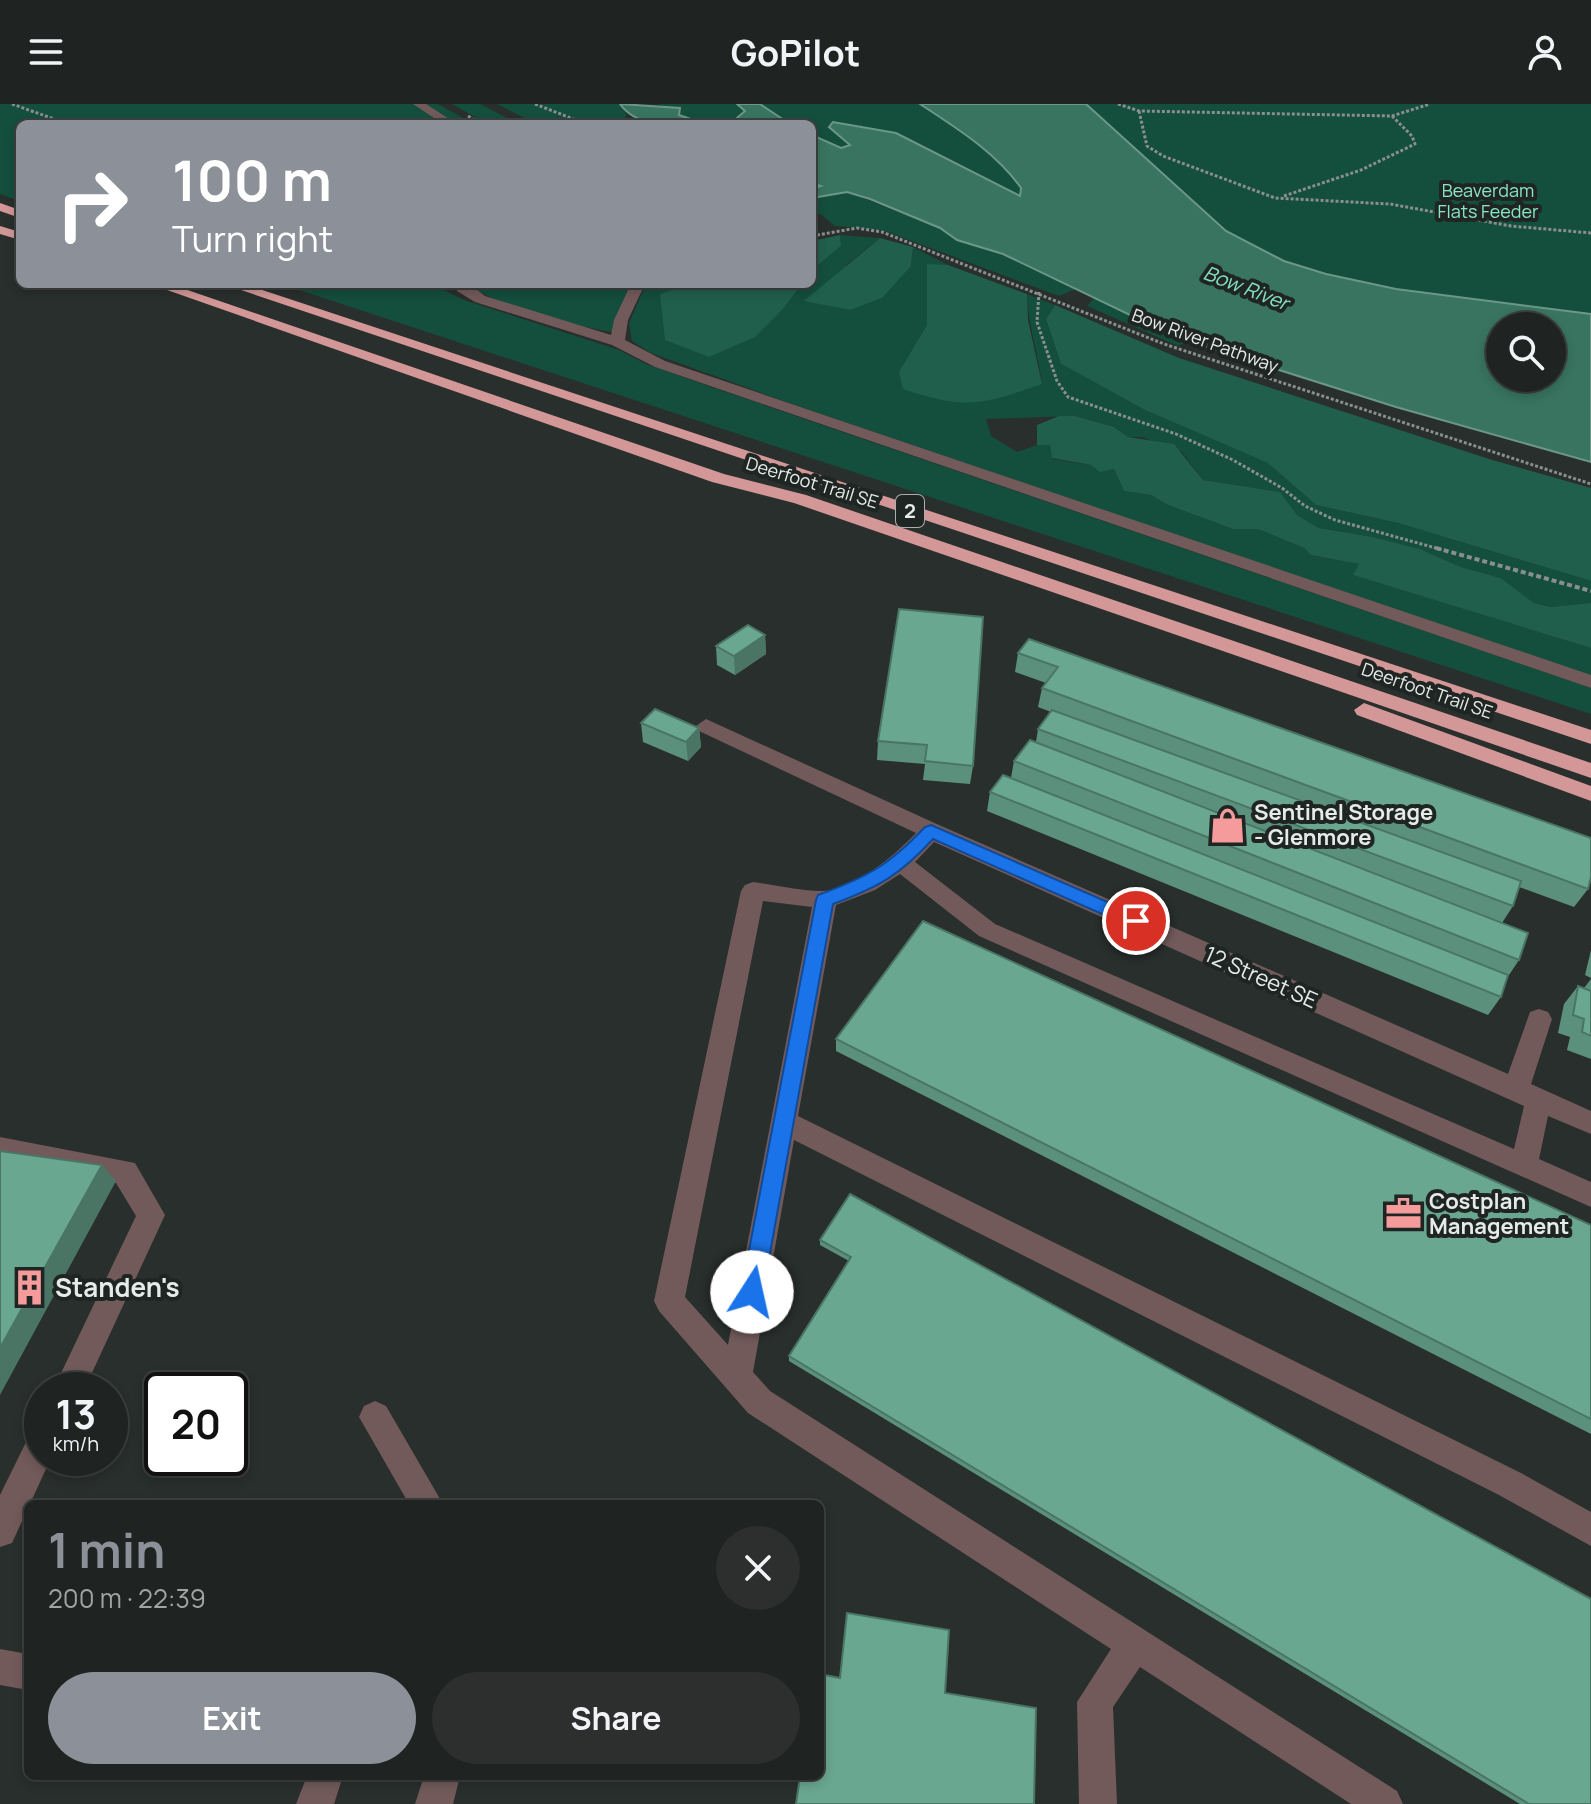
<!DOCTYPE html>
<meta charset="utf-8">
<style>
:root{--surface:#1f2321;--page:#2c2f2e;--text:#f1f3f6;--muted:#a1a4a5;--line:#3c403f;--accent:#8c9099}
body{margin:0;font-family:Manrope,sans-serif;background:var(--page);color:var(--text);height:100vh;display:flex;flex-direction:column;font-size:30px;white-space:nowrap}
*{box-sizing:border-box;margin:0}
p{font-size:26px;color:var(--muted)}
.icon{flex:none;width:44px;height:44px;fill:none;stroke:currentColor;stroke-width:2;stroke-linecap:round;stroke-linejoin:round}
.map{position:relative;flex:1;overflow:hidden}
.details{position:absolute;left:24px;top:1396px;width:800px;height:280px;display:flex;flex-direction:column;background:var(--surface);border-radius:12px;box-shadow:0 4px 12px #0003,0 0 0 2px var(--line)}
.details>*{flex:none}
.hud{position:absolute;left:16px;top:16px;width:800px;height:168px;border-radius:12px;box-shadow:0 4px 12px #0003,0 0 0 2px var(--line);background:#8c9099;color:#fff;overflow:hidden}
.controls{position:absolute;left:1486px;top:208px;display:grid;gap:16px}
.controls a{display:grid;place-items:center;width:80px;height:80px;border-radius:50%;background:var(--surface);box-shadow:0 4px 12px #0003,0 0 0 2px var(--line);font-size:40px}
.speed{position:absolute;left:24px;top:1268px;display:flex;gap:16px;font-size:40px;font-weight:700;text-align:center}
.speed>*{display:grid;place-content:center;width:104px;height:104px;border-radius:50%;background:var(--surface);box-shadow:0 4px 12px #0003,0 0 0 2px var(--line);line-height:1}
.speed small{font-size:20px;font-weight:400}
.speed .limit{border:4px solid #111;border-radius:12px;background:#fff;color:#111}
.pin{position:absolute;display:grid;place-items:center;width:68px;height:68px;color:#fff;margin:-34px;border:4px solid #fff;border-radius:50%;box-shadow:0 2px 8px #0007}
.me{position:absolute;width:88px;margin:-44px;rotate:10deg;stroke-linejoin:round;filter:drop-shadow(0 0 6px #0008)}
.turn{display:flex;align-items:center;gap:28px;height:168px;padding:0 24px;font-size:36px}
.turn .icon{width:104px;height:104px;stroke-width:2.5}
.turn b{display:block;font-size:56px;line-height:68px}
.round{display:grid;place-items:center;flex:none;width:84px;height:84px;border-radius:42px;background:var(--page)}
.summary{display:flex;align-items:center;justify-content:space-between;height:136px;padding:0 24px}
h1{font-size:48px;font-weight:700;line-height:60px;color:var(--accent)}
.primary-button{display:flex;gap:16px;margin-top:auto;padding:16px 24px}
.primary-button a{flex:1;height:92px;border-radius:48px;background:var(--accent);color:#fff;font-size:32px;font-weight:700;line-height:92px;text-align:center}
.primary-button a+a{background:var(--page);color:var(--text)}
header{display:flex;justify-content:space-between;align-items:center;height:104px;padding:0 24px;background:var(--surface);font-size:36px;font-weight:700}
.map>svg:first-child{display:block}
.green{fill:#144e3d}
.forest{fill:#205f4b}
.water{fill:#38745f;stroke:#6c9788;stroke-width:2;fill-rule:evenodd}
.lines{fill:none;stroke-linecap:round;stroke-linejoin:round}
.path-far1{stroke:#8a8f8d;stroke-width:3;stroke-dasharray:3 2;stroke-linecap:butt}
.path{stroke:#8a8f8d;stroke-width:4;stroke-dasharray:5 3;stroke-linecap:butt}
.minor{fill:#735a5a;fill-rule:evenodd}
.highway{fill:#d29796;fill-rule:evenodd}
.wall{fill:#5b907c}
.shaded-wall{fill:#4a7565}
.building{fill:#6aa790;stroke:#4a7565;stroke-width:2}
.route{fill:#1a73e8;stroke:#114b97;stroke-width:2}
.labels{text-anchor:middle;stroke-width:8;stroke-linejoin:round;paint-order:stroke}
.far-park-label{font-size:18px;fill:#88e6c4;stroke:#1f2523}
.far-street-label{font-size:18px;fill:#e6eae8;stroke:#1f2523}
.far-water-label{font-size:20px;font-style:italic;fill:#83e0bf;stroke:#1f2523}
.shield{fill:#1f2523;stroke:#aaafad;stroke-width:2}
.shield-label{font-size:20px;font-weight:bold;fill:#e6eae8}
.poi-label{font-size:22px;font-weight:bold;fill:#e6eae8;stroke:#1f2523;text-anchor:start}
.street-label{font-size:22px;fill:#e6eae8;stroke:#1f2523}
.near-poi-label{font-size:26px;font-weight:bold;fill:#e6eae8;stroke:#1f2523;text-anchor:start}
</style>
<header><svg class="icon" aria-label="menu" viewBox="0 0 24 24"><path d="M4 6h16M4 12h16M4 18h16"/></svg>GoPilot<svg class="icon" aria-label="person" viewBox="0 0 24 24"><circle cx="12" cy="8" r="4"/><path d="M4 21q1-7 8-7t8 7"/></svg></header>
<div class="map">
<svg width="1591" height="1700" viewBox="0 0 1591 1700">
<rect width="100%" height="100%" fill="#292f2c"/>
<path class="green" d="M0,0h438l36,20h-454v77l-20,-7z
M452,0h28l39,20h-32z
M497,0h123l7,11 -4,5 18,4h-105z
M657,0h80l8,7 -7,13 -44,-3z
M760,0h160l59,41 33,30 9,13 -1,8 -124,-63 -62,-10 -5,4 21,19 -9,2 -29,-13v-11h-22z
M1086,0h505v210l-195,-25 -70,-15 -42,-13 -58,-30z
M847,88l93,36 17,12 46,14 73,35 -17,7 -177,-66 -47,-4 -15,-12 -8,1v-17z
M840,131l40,3 -35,28h66l2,-19 35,18h-21v60l-27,47 142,12c-4,-31 -14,-59 -15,-90l28,11 -9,14 15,45 84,46 124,53 47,42 82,18 193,58v22l-40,4 -17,-4 -33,-25 -40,-11 -41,-18 -47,-12 -54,-9 -22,-13 -18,-23 -76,-12 -21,-28 -40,-15h-14l-14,-10 -39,-11 -89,3 5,17 26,16 20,-7h13l3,14 61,10 10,22 27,4 17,10 65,24h25l46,19 7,7 49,9 -6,11 237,73v28l-799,-272 -141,-51 -19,-12 -3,-18 17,-39h41l-27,10 123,15 19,-25h10v-14l29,-24z
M281,180h162l-3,4 24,12 155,50 27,14 68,24 877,300v26z
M471,180h161l-20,48c-30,-5 -125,-27 -141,-48z
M1094,194l83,40 11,3 -10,5 -91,-40z"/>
<path class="forest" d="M840,131l1,11 -29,24v-29z
M880,134l33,9 -2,19 -29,32 -32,12 -46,-9z
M927,160l21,1 79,29 1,26 14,64c-60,21 -77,26 -139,5l-4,-17 28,-47z
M687,180h115l-19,25 -28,28 -46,20 -44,-17 -5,-46z
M1055,201l124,53 310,101 102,29v93l-193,-58 -82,-18 -48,-42 -123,-53 -84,-46 -15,-45z
M1059,312h16l39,11 14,10 46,7 29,36 77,12 17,23 22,13 54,9 47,12 41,18 40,11 33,25 17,4 40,-4v45l-238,-73 6,-11 -48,-9 -7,-7 -46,-19h-25l-65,-24 -17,-10 -27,-4 -10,-22 -14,3 -9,-7 -39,-7 -2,-13h-13v-20z"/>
<path class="water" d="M620,0l60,4 -1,7 26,9c-28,0 -67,6 -85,-20z
M737,0h23l30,20h-52l-1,-6 8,-7z
M920,0h166l140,127 58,30 42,13 70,15 195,25v148l-195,-55 -218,-69 -175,-84 -46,-14 -17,-12 -70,-29 -23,-7 -35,6v-9l9,-3 -9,-3v-48l29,13 9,-3 -21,-18 4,-5 63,11 124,63 1,-8c-25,-36 -65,-60 -101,-84zM1552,222v52h-52v-52z"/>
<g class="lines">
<path class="path-far1" d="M12,0l56,20
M535,0l51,20
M1118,0l21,7 253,5 38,-12
M1139,7l8,35 16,10 112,42 115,6 121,22 80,7
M468,12l14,8
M1284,92l77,-26 54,-26 -3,-8 -20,-20
M812,132l45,-8 25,4 282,112 427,140
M1039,188l-2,30 20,59 11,16 108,37 57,26 49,28 23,18 30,14 108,30"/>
<path class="path" d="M1436,444l155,43"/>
<path class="minor" d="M413,0h13l31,20h-14z
M456,180h14l15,12 126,39 3,-15 17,-36h14l-17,36 -3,20 40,21 926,314v13l-936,-321 -43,-22 -137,-43 -18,-11z
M706,615l233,106 569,249 22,-62 9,-3 9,3 4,7 -21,65 60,27v23l-43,-18 -9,43 52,23v25l-612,-271 -79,-62 -25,16 -39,15 -38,211 723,357 70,39v34l-92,-51 -705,-355 -41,232 17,19 627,400 6,13h-52l-211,-137 -27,40 4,97h-38l-2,-102 34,-53 -363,-236 -89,-102 -5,-10 87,-410 4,-6 8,-3c22,3 46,9 69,9 32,-1 72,-35 94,-58l-217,-102 -3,-5zM934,738l590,264 -10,43 -519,-225 -80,-62zM763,797l49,6 -84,438 -43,-48z
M0,1033l135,26 30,52 -81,175h-31l83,-174 -20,-33 -116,-22z
M375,1297l11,5 57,98h-34l-50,-87 5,-11z
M42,1323v31h9l-39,85 -12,4v-52l31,-63z
M0,1545l28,5v36l-28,-5z
M307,1672h36l-9,28h-38z
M424,1672h36l-7,28h-38z"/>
<path class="highway" d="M0,99l20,7v8l-20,-7z
M0,122l20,6v8l-20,-6z
M150,180h20l554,190 82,21 785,268v15l-797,-275 -82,-21z
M223,180h21l1347,446v14z
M1364,599l227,83v15l-234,-86 -3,-5z"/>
</g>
<path class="wall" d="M899,505l74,157 -3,18 -47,-4 2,-16 -48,-4 1,-19z
M765,531l1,19 -31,21 -18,-10 -1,-19z
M1029,535l559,250 -14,18 -55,-20 -6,19 -11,17 17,37 -12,18 -6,19 -13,18 -501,-204 3,-19 21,-14 3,-17 22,-19 2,-13 13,-17 -13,-5 4,-19 4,-5 -31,-11 3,-19z
M641,619l58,5 2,19 -13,14 -45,-19z
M1591,846v28l-6,-3z
M1591,875v80l-24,-9 3,-13 -12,-4 6,-29 14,-18 6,2z
M836,935l755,186v209l-755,-383z
M850,1090l741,610h-71l-731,-443v-5l60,-95 -29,-16v-5z"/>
<path class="shaded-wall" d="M765,531l1,19 -31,21 -1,-19z
M699,624l2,19 -13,14 -2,-19z
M102,1061l14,16 -116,214v-47z"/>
<path class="building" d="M899,505l84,8 -10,149 -48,-5 2,-16 -49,-4z
M748,521l17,10 -31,21 -18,-10z
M1029,535l562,199v39l-3,12 -546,-201 16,-21 -40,-14z
M655,605l44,19 -13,14 -45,-19z
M1052,606l469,171 -8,25 -475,-177z
M1030,636l498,193 -9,27 -505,-199z
M1003,671l505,200 -7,22 -511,-205z
M923,817l668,304v194l-755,-380z
M1578,882l13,5v45l-9,-4 2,-13 -11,-4z
M0,1047l102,14 -102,183z
M850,1090l741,405v205h-62l-740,-448 62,-99 -31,-17z
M847,1509l102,17 -4,63 91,15 -2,96h-238l4,-28h20v-102l20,4z"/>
<path class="route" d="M931,721l211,92 3,4 -3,5h-13l-196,-87c-33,36 -54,48 -100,65l-70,388 -3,7 -8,3 -8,-3 -3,-7 75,-392 2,-5c50,-18 71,-30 107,-68z"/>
<defs>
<symbol id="shop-bare" viewBox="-9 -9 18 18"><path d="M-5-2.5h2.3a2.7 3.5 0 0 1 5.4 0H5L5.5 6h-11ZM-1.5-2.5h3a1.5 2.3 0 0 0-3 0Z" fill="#f59b9b" stroke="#1f2523" stroke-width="2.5" paint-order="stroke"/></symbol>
<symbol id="office-bare" viewBox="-9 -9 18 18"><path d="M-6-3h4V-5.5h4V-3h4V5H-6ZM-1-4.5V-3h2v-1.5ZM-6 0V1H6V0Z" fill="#f59b9b" stroke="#1f2523" stroke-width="2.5" paint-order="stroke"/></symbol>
<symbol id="building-bare" viewBox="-9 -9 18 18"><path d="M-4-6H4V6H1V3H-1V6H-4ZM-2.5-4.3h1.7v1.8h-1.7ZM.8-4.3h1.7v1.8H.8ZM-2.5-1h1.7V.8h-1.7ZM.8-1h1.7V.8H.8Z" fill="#f59b9b" stroke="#1f2523" stroke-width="2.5" paint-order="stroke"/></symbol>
</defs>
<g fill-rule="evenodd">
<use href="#shop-bare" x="1202" y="696" width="51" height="51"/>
<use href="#office-bare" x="1378" y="1084" width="51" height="51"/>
<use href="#building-bare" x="4" y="1158" width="51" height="51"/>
</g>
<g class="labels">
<g class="far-park-label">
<text x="1488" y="93">Beaverdam<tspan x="1488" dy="21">Flats Feeder</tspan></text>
</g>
<g class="far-street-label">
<text transform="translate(1205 237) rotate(20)" y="6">Bow River Pathway</text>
<text transform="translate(812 379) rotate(17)" y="6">Deerfoot Trail SE</text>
<text transform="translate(1427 587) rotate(19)" y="6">Deerfoot Trail SE</text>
</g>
<g class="far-water-label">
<text transform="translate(1246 184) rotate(21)" y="7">Bow River</text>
</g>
<rect class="shield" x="896" y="391" width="28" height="32" rx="6"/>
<g class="shield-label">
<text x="910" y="414">2</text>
</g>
<g class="poi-label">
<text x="1254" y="716">Sentinel Storage<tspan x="1254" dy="25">- Glenmore</tspan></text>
<text x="1429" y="1105">Costplan<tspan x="1429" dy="25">Management</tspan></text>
</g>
<g class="street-label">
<text transform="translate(1261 873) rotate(24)" y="8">12 Street SE</text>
</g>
<g class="near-poi-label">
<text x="55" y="1193">Standen's</text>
</g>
</g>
</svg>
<div class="controls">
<a><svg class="icon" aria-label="search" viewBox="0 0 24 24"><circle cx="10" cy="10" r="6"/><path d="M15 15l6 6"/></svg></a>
</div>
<div class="speed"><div>13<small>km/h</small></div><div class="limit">20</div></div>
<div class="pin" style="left:1136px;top:817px;background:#d93025"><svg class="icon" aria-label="arrive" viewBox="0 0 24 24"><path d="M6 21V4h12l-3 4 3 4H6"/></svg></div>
<svg class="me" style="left:752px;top:1188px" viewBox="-20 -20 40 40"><circle r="19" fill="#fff"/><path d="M0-13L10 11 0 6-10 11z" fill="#1a73e8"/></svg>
<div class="hud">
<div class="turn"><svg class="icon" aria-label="right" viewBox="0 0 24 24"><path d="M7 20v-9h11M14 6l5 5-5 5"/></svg><div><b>100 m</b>Turn right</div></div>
</div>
<section class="details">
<div class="summary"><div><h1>1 min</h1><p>200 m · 22:39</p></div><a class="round"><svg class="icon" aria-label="close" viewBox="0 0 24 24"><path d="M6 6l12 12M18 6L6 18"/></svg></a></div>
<div class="primary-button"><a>Exit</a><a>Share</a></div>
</section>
</div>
